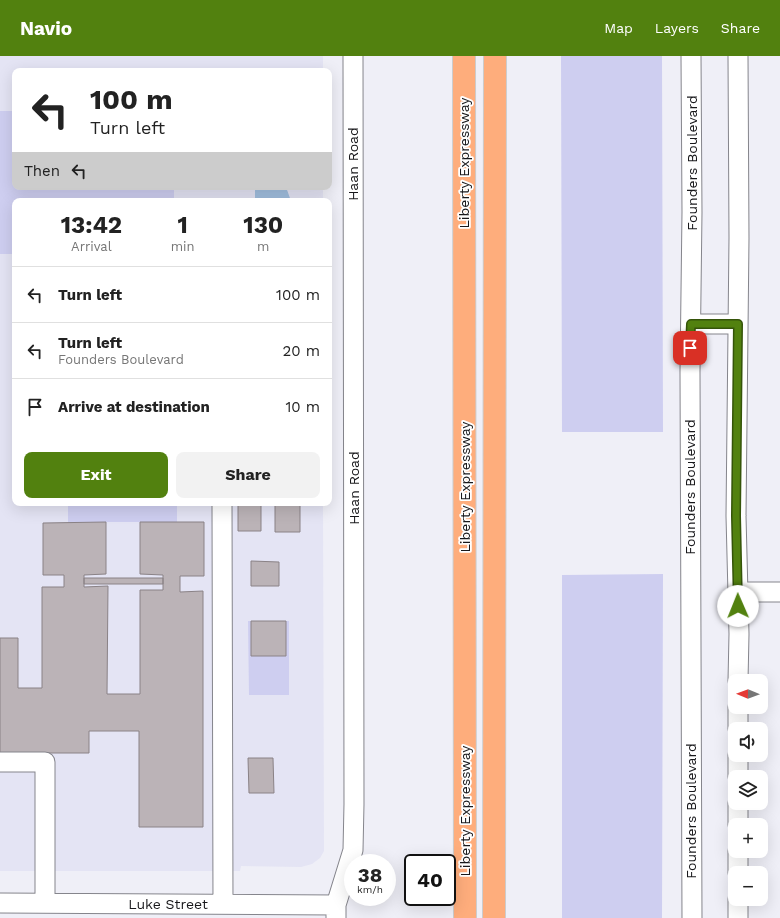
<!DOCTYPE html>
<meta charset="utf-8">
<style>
:root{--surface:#fff;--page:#f2f2f2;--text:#222;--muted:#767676;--line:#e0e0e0;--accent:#52810f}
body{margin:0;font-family:"Work Sans",sans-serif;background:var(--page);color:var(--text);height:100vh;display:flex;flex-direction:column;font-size:15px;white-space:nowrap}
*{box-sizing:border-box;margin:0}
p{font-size:13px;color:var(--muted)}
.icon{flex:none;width:22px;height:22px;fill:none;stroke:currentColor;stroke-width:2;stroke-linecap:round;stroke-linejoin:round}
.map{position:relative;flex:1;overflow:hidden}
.drawer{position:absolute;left:12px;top:142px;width:320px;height:308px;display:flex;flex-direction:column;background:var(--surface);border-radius:8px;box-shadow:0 4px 16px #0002}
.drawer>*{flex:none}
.hud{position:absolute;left:12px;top:12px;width:320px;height:122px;border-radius:8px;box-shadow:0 4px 16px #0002;background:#fff;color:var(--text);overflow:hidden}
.needle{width:26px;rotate:271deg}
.controls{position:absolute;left:728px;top:618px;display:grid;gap:8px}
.controls a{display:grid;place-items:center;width:40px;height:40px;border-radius:8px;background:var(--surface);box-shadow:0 4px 16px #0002;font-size:20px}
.speed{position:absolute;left:344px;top:798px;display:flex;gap:8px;font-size:20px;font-weight:700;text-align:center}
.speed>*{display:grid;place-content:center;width:52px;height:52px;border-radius:50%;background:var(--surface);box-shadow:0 4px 16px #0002;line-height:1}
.speed small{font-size:10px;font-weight:400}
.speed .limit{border:2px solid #111;border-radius:6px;background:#fff;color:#111}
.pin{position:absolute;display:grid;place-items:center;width:34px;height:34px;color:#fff;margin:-17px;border-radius:8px;box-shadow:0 2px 6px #0006}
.me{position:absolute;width:44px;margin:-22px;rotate:359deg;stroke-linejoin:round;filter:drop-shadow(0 0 3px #0008)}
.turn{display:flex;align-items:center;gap:14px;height:84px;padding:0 12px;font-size:18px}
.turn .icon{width:52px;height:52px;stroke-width:2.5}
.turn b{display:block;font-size:28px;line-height:34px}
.then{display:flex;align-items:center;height:38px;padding:0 12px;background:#0003;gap:8px;font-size:15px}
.eta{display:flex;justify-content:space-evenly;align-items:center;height:68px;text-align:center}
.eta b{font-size:24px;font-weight:700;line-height:28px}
.primary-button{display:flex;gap:8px;margin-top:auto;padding:8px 12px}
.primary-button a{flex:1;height:46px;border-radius:8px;background:var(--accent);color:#fff;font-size:16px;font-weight:700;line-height:46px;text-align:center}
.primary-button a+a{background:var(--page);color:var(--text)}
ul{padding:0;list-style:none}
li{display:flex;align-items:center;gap:12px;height:56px;padding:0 12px;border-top:1px solid var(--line)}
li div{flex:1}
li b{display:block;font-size:15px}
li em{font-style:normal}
header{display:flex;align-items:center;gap:24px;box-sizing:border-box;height:56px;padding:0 20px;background:var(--accent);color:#fff}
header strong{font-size:19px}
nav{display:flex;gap:22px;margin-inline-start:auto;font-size:14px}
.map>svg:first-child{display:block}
.built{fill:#e4e4f4}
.green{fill:#cecef0}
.water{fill:#a1bfdf}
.building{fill:#bbb3b7;stroke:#8a8286}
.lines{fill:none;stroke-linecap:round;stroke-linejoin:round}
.minor-casing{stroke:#85858c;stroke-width:21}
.highway-casing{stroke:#cccccd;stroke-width:24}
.minor{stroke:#fff;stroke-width:19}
.highway{stroke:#fead7c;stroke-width:22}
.route-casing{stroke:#35540a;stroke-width:10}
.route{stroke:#52810f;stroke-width:7}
.labels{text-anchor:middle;stroke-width:3.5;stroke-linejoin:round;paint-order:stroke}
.street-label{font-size:14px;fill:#18181b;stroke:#fff}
</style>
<header>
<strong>Navio</strong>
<nav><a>Map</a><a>Layers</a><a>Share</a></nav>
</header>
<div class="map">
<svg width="780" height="862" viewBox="0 0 780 862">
<rect width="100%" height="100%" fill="#efeff7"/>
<path class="built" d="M0,0h323v15h-308v116h308v14h-308v302h308l1,348 -4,7 -8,6 -11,3 -60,-1 -1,5h-240z"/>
<path class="green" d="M561,0h101l1,376h-101z
M0,55h15v76h159v14h-159v53h-15z
M68,447h109v19h-109z
M663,518l-1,344h-100v-343z
M248,565h41v74h-40z"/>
<path class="water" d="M255,131h31l5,14h-36z"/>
<path class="building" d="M238,447h23v28h-23z
M275,447h25v29h-25z
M106,466v52l-22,1v12l24,-1 -1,108h33v-104h23v-15l-23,-1v-52h64v54h-24v16l23,-1v236h-64v-96h-50v22h-89v-115h18v50h24v-101h22v-12h-21v-52z
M251,505l28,1v24h-28z
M84,522h79v6h-79z
M251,565h35v35h-35z
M248,702h25l1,35h-25z"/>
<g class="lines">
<defs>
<path id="minor" d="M691,0l1,156 -2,160 2,546
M738,0l1,182 -3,278 3,118 -1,47
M691,268h47
M222,447l1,401
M738,536h42
M738,673v-22
M0,706h45v141
M738,721v-22
M738,747v22
M738,795v22
M738,843v19
M0,847l336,2
M336,862v-13l17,-55 1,-46 -1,-748"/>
<path id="highway" d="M464,0l1,862
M494,862l1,-862"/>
</defs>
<use href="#minor" class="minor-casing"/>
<use href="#highway" class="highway-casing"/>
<use href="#minor" class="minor"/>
<use href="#highway" class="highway"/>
</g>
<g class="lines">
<defs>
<path id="route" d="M690,292l1,-24h47l-2,192 2,90"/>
</defs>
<use href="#route" class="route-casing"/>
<use href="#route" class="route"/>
</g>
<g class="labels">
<g class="street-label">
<text transform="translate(464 107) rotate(-90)" y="5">Liberty Expressway</text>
<text transform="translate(692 107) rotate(-90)" y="5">Founders Boulevard</text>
<text transform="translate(353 108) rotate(-90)" y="5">Haan Road</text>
<text transform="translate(465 431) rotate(-90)" y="5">Liberty Expressway</text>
<text transform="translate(690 431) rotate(-90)" y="5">Founders Boulevard</text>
<text transform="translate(354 432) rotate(-90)" y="5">Haan Road</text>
<text transform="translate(465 755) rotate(-90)" y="5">Liberty Expressway</text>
<text transform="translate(691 755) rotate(-90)" y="5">Founders Boulevard</text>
<text x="168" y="853">Luke Street</text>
</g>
</g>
</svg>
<div class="controls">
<a><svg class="needle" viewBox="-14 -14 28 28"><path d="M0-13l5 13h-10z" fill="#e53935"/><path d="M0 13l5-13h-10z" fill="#767676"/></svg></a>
<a><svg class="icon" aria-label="sound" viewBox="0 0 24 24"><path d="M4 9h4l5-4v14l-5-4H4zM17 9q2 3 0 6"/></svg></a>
<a><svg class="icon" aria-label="layers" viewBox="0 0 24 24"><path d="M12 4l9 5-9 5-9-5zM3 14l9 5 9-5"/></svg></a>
<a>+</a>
<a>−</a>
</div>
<div class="speed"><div>38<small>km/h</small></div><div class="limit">40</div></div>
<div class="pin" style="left:690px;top:292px;background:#d93025"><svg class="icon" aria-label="arrive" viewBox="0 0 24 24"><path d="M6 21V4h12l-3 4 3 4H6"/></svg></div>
<svg class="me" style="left:738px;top:550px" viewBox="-20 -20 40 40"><circle r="19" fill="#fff"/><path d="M0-13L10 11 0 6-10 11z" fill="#52810f"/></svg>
<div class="hud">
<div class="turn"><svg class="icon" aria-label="left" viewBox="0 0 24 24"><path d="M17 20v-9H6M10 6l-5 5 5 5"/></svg><div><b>100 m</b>Turn left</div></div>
<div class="then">Then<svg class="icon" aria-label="left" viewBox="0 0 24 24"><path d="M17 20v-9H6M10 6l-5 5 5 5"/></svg></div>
</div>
<section class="drawer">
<div class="eta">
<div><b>13:42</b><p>Arrival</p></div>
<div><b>1</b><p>min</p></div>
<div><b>130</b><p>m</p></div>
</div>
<ul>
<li><svg class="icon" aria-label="left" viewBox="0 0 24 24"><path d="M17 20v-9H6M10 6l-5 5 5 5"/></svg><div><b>Turn left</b></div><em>100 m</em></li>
<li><svg class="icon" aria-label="left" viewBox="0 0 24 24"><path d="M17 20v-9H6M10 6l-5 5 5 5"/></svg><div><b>Turn left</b><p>Founders Boulevard</p></div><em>20 m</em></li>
<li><svg class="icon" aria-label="arrive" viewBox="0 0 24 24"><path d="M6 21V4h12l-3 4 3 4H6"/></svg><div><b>Arrive at destination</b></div><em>10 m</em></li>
</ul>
<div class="primary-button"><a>Exit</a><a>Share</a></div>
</section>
</div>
